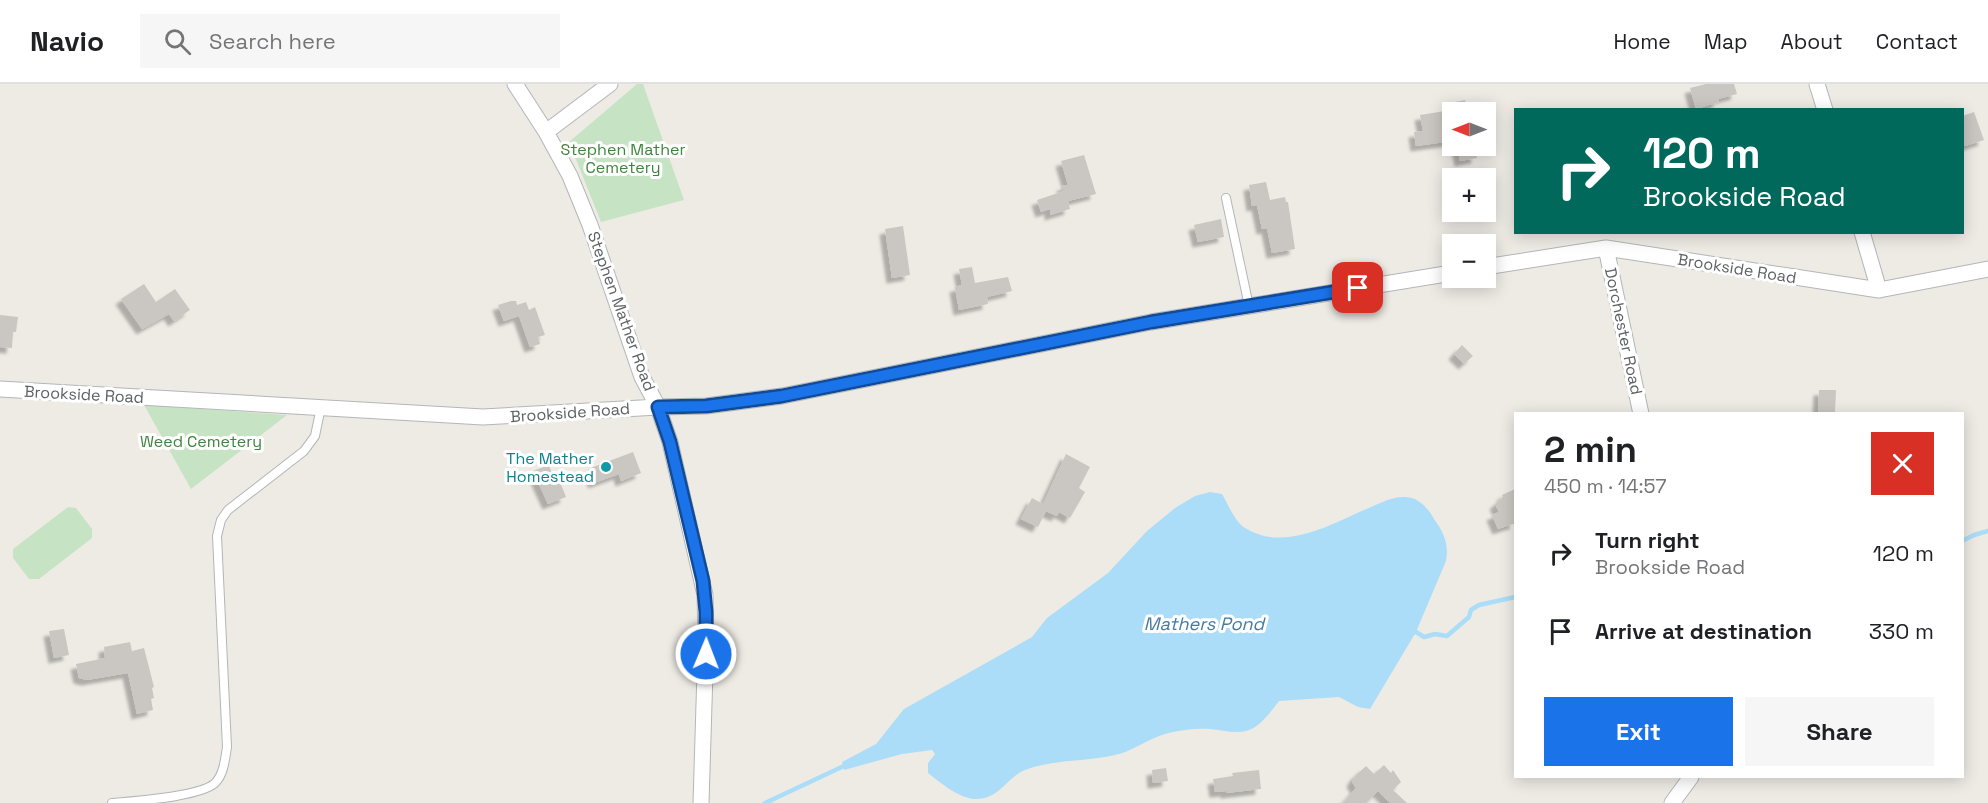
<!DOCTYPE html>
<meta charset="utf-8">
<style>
:root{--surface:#fff;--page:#f6f6f6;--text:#202124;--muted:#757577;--line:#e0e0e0;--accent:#1a73e8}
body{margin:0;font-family:"Space Grotesk",sans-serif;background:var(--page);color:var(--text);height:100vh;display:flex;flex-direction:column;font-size:22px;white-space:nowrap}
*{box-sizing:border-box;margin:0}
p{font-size:20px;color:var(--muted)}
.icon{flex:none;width:33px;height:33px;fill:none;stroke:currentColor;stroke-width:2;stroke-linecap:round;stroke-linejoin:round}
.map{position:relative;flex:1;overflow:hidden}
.details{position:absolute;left:1514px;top:328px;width:450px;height:366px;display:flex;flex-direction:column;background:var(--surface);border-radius:0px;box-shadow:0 3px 15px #0003}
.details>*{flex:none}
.banner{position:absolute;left:1514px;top:24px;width:450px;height:126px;border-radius:0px;box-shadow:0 3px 15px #0003;background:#00695c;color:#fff;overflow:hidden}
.needle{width:39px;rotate:270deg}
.controls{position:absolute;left:1442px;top:18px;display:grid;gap:12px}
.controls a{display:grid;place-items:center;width:54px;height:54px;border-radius:0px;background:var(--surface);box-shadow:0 3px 15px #0003;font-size:30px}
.pin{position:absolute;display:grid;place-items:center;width:51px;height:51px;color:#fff;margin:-26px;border-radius:12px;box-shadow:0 3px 9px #0006}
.me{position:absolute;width:66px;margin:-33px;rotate:1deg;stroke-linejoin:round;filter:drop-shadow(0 0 4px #0008)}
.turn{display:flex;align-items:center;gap:21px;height:126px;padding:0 30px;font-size:27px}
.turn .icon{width:78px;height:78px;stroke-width:2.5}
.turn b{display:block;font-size:42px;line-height:51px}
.round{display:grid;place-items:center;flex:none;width:63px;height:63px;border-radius:0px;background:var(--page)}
.head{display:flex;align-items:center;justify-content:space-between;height:102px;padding:0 30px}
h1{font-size:36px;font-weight:800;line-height:45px}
.primary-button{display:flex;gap:12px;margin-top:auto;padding:12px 30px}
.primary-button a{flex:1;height:69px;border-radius:0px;background:var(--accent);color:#fff;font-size:24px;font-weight:800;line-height:69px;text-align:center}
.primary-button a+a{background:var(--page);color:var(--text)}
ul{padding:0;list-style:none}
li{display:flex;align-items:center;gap:18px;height:78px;padding:0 30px}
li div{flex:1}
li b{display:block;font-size:22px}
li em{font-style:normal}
header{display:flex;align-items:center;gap:36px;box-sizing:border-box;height:84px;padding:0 30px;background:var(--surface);border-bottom:2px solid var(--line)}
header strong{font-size:28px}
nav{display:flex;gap:33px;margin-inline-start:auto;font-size:21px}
.search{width:420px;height:54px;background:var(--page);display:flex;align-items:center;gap:15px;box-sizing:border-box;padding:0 21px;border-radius:0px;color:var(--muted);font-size:22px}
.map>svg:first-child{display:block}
.green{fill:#c6e4c4}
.water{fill:#abddf8}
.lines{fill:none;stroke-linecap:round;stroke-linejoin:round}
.stream{stroke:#abddf8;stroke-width:4.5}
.building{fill:#cac6c2;filter:url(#shadow)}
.service-casing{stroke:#b2b6b9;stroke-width:10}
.minor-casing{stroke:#b2b6b9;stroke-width:17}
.service{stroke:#fff;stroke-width:8}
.minor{stroke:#fff;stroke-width:15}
.route-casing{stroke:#114b97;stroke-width:15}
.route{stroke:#1a73e8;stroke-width:10}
.culture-dot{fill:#0f9aa8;stroke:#fff;stroke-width:2}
.labels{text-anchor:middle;stroke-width:6;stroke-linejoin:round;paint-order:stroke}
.park-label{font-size:16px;fill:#3f843d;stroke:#fff}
.street-label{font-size:16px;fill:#5d6164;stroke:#fff}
.culture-label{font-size:16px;fill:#0d838f;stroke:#fff;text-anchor:end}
.water-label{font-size:18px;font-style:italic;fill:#467aa1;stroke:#fff}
</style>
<header>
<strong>Navio</strong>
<div class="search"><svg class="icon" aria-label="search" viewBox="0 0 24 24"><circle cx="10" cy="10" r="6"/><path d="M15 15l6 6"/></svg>Search here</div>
<nav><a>Home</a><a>Map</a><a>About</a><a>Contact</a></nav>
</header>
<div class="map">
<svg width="1988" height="719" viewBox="0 0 1988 719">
<defs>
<filter id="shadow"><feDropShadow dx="-5.5" dy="5.5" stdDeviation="1.5" flood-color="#0004"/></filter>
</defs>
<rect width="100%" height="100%" fill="#eeebe5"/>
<path class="green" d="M637,0h6l41,116 -83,22 -32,-80z
M144,321l143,10 -96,74z
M68,423l8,1 16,21v9l-53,41h-10l-16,-21v-9z"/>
<path class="water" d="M1210,408l12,2c6,10 13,28 23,34 40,25 88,-5 126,-21 12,-5 22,-11 35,-10 13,1 22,11 28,22 10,14 15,24 12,42l-30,71 -46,77 -12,-2 -19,-10 -60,4c-8,10 -19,27 -33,30 -12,3 -24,-1 -36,-2 -14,-1 -31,1 -45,5 -17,5 -34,18 -50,21 -30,7 -61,4 -90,15 -18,7 -26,30 -50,29 -17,-1 -34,-16 -47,-26v-10l7,-9 -3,-4 -30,4 -58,16 -2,-8 34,-18 28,-35 128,-72 15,-19 61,-45 39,-42 28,-23 20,-12z"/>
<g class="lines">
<path class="stream" d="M1962,457l12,-6 14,-4
M1411,549l5,-1 8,5 11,-3 12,2 22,-19 2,-7 8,-5 36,-8
M765,719l81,-38"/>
</g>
<path class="building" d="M1706,0h28l3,10 -19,5 1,3 -23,7 -6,-21z
M1465,16l3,12h-16v29l-36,5 -2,-14 9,-1 -3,-16 31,-5 -1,-7z
M1974,28l10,28 -19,6 -3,-9v-21z
M1457,62h18l2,12 -17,3z
M1084,71l12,39 -28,7 2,8 -20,6v-6l-9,3 -4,-12 27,-9 -2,-6h6l-7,-24z
M1266,98l4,18 15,-3 1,5h2l7,47 -23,4 -5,-25 -5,1 -5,-24 -5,1 -3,-21z
M1221,135l3,18 -26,5 -4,-17z
M903,142l7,49 -18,3 -7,-49z
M972,183l3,16 33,-6 4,14 -25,6 1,7 -29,6 -4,-23 7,-2 -3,-16z
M144,200l12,18 19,-13 15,21 -16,11 -5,-7 -27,15 -21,-30z
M511,217h5l1,4 9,-3 3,8 6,-3 10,28 -7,2 2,7 -10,3 -11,-31 -15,5 -6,-16z
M0,231l18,2 -2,15h-3l-1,16 -12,-1z
M1462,261l11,11 -9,8 -10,-10z
M1819,306h17l-1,22h-17z
M633,368l8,21 -20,8 -2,-7 -25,9 -6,-14z
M1066,370l24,13 -11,21 6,4 -15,26 -11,-6 -2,4 -11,-5 -8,16 -17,-8 11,-21 11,6z
M549,381l5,14h5l7,18 -18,7 -15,-33z
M1515,405v36l-2,-1 -15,5 -6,-14 7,-3 -4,-8 8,-7 -1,-2z
M64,545l5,26 -15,3 -5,-27z
M130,558l2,9 12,-3 10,39 -2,1 2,10 -3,1 2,11 -16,4 -9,-41 -41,7 -8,-2 -3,-14 29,-6 -1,-11z
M1384,681l7,8 2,-3 8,12 -8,8 14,13h-17l-12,-12 -12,12h-23l13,-15 -4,-6 3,-6 11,-10 8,8z
M1166,684l2,13 -15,2 -1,-13z
M1259,686l2,19 -35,4v-2l-11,1 -2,-13 20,-3 -1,-3z"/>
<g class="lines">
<defs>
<path id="service" d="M1226,114l23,108
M112,719c21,-2 91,-6 104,-21 8,-9 9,-23 11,-35l-10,-211 4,-16 7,-10 76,-59 11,-15 6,-29"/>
<path id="minor" d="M515,0l31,48 24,44 20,49 52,152 16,30 12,35 35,153 1,43 -5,165
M1817,0l8,26
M546,48l64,-48
M1862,148l17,58
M1606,164l35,166
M1485,183l121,-19 273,42 109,-21
M0,305l483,28 175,-10 48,-1 76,-10 369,-74 301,-49
M1672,719l19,-26"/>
</defs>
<use href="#service" class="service-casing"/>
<use href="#minor" class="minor-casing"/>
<use href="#service" class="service"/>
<use href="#minor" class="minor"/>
</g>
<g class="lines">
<defs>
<path id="route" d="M706,570v-42l-3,-31 -33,-139 -12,-35 48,-1 76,-10 369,-74 207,-34"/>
</defs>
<use href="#route" class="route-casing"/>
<use href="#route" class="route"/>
</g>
<circle class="culture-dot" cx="606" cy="383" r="6"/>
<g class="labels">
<g class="park-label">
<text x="623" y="71">Stephen Mather<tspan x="623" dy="18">Cemetery</tspan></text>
<text x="201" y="363">Weed Cemetery</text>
</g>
<g class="street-label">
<text transform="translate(1737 184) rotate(9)" y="6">Brookside Road</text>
<text transform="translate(622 227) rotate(70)" y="6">Stephen Mather Road</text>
<text transform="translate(1624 247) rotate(78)" y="6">Dorchester Road</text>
<text transform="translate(84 310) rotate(3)" y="6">Brookside Road</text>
<text transform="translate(570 328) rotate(-4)" y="6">Brookside Road</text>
</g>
<g class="culture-label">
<text x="594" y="380">The Mather<tspan x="594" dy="18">Homestead</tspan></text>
</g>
<g class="water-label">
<text x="1204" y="546">Mathers Pond</text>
</g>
</g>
</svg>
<div class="controls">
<a><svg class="needle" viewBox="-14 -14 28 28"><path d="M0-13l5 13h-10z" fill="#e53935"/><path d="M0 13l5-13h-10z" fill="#757577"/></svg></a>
<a>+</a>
<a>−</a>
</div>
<div class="pin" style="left:1358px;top:204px;background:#d93025"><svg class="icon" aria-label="arrive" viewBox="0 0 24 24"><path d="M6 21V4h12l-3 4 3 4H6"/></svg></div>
<svg class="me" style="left:706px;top:570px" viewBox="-20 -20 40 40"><circle r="17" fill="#1a73e8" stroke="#fff" stroke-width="3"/><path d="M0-11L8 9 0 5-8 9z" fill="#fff"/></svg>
<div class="banner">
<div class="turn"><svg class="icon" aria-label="right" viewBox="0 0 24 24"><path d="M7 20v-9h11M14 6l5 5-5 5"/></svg><div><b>120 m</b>Brookside Road</div></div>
</div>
<section class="details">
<div class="head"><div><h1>2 min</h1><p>450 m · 14:57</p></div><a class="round" style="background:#d93025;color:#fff"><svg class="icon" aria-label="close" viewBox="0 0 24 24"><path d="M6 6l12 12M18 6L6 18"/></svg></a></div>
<ul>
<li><svg class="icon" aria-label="right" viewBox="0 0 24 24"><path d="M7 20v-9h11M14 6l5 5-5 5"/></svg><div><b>Turn right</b><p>Brookside Road</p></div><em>120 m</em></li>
<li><svg class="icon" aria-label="arrive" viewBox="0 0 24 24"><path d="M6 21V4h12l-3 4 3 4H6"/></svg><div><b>Arrive at destination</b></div><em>330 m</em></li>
</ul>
<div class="primary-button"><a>Exit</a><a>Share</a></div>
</section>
</div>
